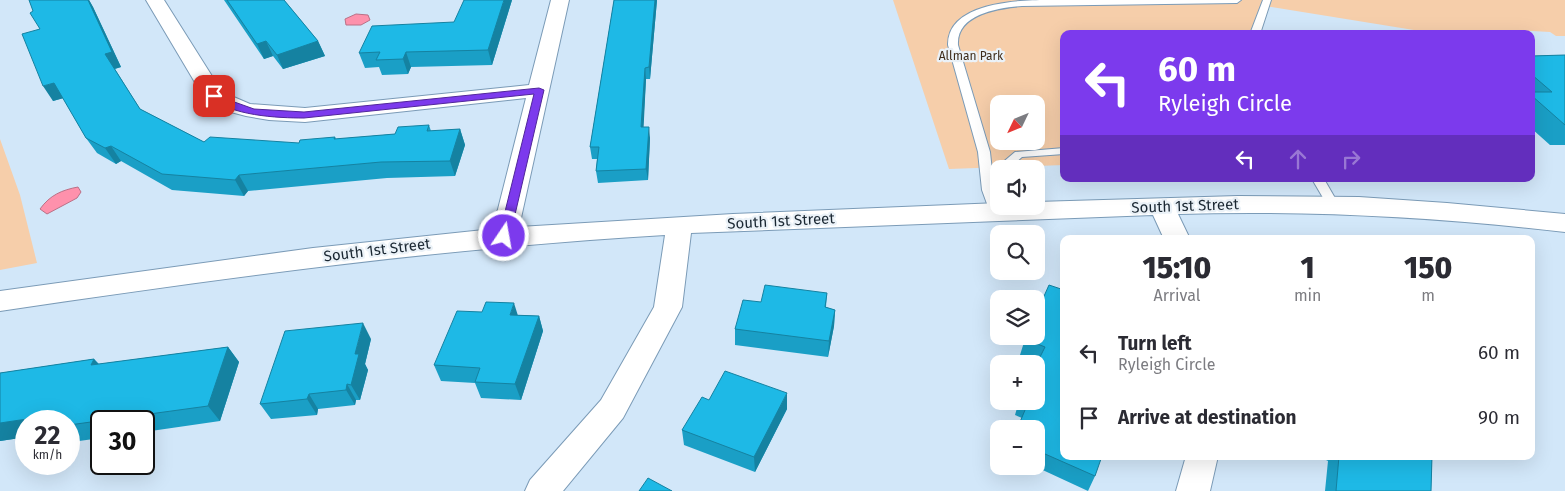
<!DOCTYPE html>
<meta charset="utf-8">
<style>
:root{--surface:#fff;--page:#f2f2f3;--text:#2b2b33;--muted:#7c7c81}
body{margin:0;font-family:"Fira Sans",sans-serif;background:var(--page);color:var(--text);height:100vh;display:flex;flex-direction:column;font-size:19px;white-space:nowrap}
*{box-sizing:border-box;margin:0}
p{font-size:16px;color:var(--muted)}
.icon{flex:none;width:28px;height:28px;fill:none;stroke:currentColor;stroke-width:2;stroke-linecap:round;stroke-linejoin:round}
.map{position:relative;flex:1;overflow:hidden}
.details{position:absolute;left:1060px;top:235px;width:475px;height:225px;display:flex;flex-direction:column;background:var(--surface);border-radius:10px;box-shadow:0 5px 20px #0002}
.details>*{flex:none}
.top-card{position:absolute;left:1060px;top:30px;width:475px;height:152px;border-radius:10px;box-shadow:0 5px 20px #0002;background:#7c3aed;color:#fff;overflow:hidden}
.needle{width:32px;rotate:227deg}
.controls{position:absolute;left:990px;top:95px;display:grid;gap:10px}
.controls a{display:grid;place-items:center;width:55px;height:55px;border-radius:10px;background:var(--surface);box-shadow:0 5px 20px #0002;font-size:25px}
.speed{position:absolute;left:15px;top:410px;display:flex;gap:10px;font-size:25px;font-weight:700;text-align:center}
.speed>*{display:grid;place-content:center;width:65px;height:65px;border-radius:50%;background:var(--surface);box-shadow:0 5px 20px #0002;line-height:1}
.speed small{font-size:12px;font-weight:400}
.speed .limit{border:2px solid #111;border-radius:8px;background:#fff;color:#111}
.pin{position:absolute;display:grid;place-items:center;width:42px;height:42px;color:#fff;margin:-21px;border-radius:10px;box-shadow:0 2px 8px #0006}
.me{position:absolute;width:55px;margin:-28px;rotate:12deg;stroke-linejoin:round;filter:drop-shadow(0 0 4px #0008)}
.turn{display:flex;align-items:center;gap:18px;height:105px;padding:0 15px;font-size:22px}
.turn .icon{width:65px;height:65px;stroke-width:2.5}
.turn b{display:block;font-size:35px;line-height:42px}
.lanes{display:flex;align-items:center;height:48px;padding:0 15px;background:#0003;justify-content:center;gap:25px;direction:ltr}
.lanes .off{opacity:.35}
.eta{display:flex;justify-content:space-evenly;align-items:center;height:85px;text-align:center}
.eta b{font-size:30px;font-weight:800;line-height:35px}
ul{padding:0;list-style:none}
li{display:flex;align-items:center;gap:15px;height:65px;padding:0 15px}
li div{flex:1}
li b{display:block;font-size:19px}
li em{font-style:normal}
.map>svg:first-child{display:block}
.green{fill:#f6ceaa;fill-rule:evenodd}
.water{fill:#fe91ac;stroke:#ba7187}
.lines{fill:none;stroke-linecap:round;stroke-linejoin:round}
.lane-casing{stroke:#7b9bb7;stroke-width:2}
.street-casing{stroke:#7b9bb7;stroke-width:2}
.lane{fill:#fff;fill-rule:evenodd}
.street{fill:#fff;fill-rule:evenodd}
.wall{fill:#1a9fc6}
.shaded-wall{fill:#1582a1}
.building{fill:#1eb9e6;stroke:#1582a1}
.route{fill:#7c3aed;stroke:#51269a}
.labels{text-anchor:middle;stroke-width:4.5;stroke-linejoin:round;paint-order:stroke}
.far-park-label{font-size:12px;fill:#3f2d1b;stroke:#ebf2f8}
.street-label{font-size:15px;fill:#1a2732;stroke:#ebf2f8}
</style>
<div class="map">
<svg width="1565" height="491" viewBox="0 0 1565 491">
<rect width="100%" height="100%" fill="#d2e7f9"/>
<path class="green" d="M893,0h672v36h-9l-6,-4 -18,-1h-112l-155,-25 -10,28h-191v131l-115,4zM999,104h37v37h-37z
M0,139l20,56 17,68 -37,7z"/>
<path class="water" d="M356,14l12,1 2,5 -9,5h-15l-1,-6z
M78,187l3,5 -4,6 -30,16 -7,-5c10,-14 22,-19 38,-22z"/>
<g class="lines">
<defs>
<path id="lane" d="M1046,0h195l-4,3 -215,3c-23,2 -66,8 -64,39l32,107 4,38 8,22 -6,4 -6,-4 -8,-22 -4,-38 -30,-107c-1,-42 69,-45 98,-45z
M1263,0h8l-11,34h-10z
M1064,148v6l-42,3 -14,12h-9v3l-4,-3 20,-17z
M1312,179h12l15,26 -2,3h-8z"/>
<path id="street" d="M146,0h18l58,92 28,12 55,4 224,-23 22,-85h18l-50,227 214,-13 266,-11v3h37v-4l202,-6 121,1 88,6 118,11v18c-129,-15 -257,-22 -387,-18l12,25h-26l-11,-24 -462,18 -9,74 -59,111 -60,73h-38l5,-11 71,-80 53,-93 11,-72c-223,13 -444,43 -665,76v-20l313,-43 180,-19 33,-131 -221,24 -36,-2 -23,-4 -19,-5 -21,-10z
M1186,456h32l-8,35h-34z"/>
</defs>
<use href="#lane" class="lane-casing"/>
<use href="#street" class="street-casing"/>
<use href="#lane" class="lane"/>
<use href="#street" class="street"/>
</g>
<path class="wall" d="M29,0h60l4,7 28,60 -6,2 25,40 64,33 95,1 36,-6 1,2 59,-5 34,-9 2,6 29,-2 5,16 -10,31 -68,2 -139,13 -4,5 -72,-6 -51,-29 -5,3 -19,-11 -11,-15 -23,-40 -10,3 -13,-72z
M224,0h60l34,41 7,15 -42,13 -10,-13 -9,3z
M512,0l-20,65 -81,2 -3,7 -26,1 -3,-8 -14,1 -6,-15 95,-31z
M614,0h43l-7,79h-4l-3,48 7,11 -2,42 -50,3 -2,-12 1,-12h-5l-2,-12z
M1565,55v90h-15l-19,-17v-72z
M827,293l-1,14 9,3 -1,16 -6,31 -93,-12v-16l26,-27z
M1036,314l59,162 -7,15 -54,-25h2v-37l-14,-11 -7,-3 4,-14h17l2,-39 -18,-7 5,-16z
M518,315l21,1 4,15 -22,69 -40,-2 -6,-15 -34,-2 -7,-16z
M371,339l-6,25 3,6 -8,30h-4l-1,5 -37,4 -1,6 -46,4 -11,-15z
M228,347l11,15 -19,59 -76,11v-11h-43v17l-22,3 -1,3 -9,2v-25h-43v22l-6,-5 -20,3v-68l94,-14 5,5z
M709,400l78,9 -32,63 -71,-27 -2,-15z
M1320,456h112l-1,35h-106l3,-30 -8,-4z"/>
<path class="shaded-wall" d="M88,0h1l4,7 28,60 -7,2 -9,-15z
M504,0h8l-20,65 -4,-15z
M655,0h2l-7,79 -1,-12z
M266,41l7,15 -9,3 -7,-15z
M318,41l7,15 -42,13 -6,-14z
M406,52l5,15 -3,7 -5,-15z
M645,68l1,11 -3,60 -2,-12z
M54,83l10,15 -11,3 -10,-15z
M649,127l1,11 -2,42 -2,-11z
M460,129l5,16 -10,31 -5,-15z
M111,146l10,15 -5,3 -11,-16z
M239,175l9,16 -4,5 -9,-16z
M514,303l5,16 -9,-4z
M835,310l-1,16 -6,31 1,-16z
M539,316l4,15 -22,69 -6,-16z
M363,323l8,16 -6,25 3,6 -8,30 -9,-15 4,-31z
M228,347l11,15 -19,59 -12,-15z
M94,359l14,16 -17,-10z
M347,384l9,16 -1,5 -9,-15z
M787,393v16l-32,63 -1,-15z
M309,394l9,15 -1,6 -10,-16z
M27,419l-1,2v22l-6,-5 -20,3v-18z
M69,430l10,11 -1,3 -9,2z"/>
<path class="building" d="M29,0h59l24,52 -7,2 35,55 64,33 6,-5 89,6 1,-3 35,-3 -1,2 61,-5 3,-7 31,-2 -2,6 33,-2 -10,32 -69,1 -142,13 -4,5 -73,-6 -51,-28 -6,2 -19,-10 -32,-55 -11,3 -21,-52 18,-5 -10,-16 3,-2z
M227,0h57l34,41 -41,14 -11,-14 -9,3z
M464,0h40l-16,50 -82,2 -3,7 -27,1 4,-8 -21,1 13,-27 82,-4z
M614,0h41l-6,67 -4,1 -4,59h8l-3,42 -50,2 3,-24h-9z
M1565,55v70l-34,-30v-3h21l-21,-18v-18z
M765,285l62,8 -2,14 10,3 -6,31 -94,-12 8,-29 18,2z
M1049,285l15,5v166h38l-7,20 -59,-26v-21h-19l11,-26 -5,-2h13v-36l9,-18 -20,-8 1,-3h10v-22z
M486,302l28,1 -4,12 29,1 -24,68 -40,-2 5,-14 -46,-3 23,-54 25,1z
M363,323l-8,31h4l-8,31 -4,-1 -1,6 -37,4 -2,5 -47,5 25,-73z
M228,347l-20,59 -139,19v-4h-43v14l-7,1 8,-17 -27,4v-50l94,-14 -3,6z
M725,371l62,22 -33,64 -72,-27 20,-33 7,3z
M1339,456h93l-1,35h-95z
M648,478l24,13h-33z"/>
<path class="route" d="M539,88l5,2 -34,146 -6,4 -5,-4 35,-142 -230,24c-26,0 -75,-2 -94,-22l8,-2 8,5 28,10 50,3z"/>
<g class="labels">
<g class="far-park-label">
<text x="971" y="60">Allman Park</text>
</g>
<g class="street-label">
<text transform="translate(1185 206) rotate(-2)" y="5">South 1st Street</text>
<text transform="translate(781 221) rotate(-3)" y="5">South 1st Street</text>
<text transform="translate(377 250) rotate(-7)" y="5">South 1st Street</text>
</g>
</g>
</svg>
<div class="controls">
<a><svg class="needle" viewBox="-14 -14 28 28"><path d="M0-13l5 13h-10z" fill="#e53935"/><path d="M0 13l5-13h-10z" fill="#7c7c81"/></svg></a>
<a><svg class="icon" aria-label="sound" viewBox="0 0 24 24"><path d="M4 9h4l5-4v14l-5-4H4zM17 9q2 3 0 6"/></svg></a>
<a><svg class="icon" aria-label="search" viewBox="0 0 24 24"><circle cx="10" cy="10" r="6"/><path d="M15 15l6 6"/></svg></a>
<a><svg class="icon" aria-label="layers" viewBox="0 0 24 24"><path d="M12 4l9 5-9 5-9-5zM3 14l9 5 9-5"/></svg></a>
<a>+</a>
<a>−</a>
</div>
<div class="speed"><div>22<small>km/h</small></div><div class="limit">30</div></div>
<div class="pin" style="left:214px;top:96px;background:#d93025"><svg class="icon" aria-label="arrive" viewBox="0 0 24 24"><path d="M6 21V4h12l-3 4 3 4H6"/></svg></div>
<svg class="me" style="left:504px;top:236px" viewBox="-20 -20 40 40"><circle r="17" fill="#7c3aed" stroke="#fff" stroke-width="3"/><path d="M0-11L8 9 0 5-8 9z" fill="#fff"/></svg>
<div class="top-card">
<div class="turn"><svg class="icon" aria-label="left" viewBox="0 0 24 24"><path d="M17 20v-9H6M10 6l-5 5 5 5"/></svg><div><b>60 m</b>Ryleigh Circle</div></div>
<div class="lanes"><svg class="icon" aria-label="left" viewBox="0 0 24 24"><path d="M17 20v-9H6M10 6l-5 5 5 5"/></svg><svg class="icon off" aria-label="ahead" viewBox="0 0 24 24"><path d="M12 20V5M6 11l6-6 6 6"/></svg><svg class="icon off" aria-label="right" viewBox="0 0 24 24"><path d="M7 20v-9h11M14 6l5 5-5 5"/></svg></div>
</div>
<section class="details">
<div class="eta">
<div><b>15:10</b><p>Arrival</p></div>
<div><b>1</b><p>min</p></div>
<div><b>150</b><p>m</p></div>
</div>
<ul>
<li><svg class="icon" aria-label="left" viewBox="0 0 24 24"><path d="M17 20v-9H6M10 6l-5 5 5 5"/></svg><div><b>Turn left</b><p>Ryleigh Circle</p></div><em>60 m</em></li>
<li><svg class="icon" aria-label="arrive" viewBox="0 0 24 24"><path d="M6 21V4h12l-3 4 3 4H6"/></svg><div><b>Arrive at destination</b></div><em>90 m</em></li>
</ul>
</section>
</div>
